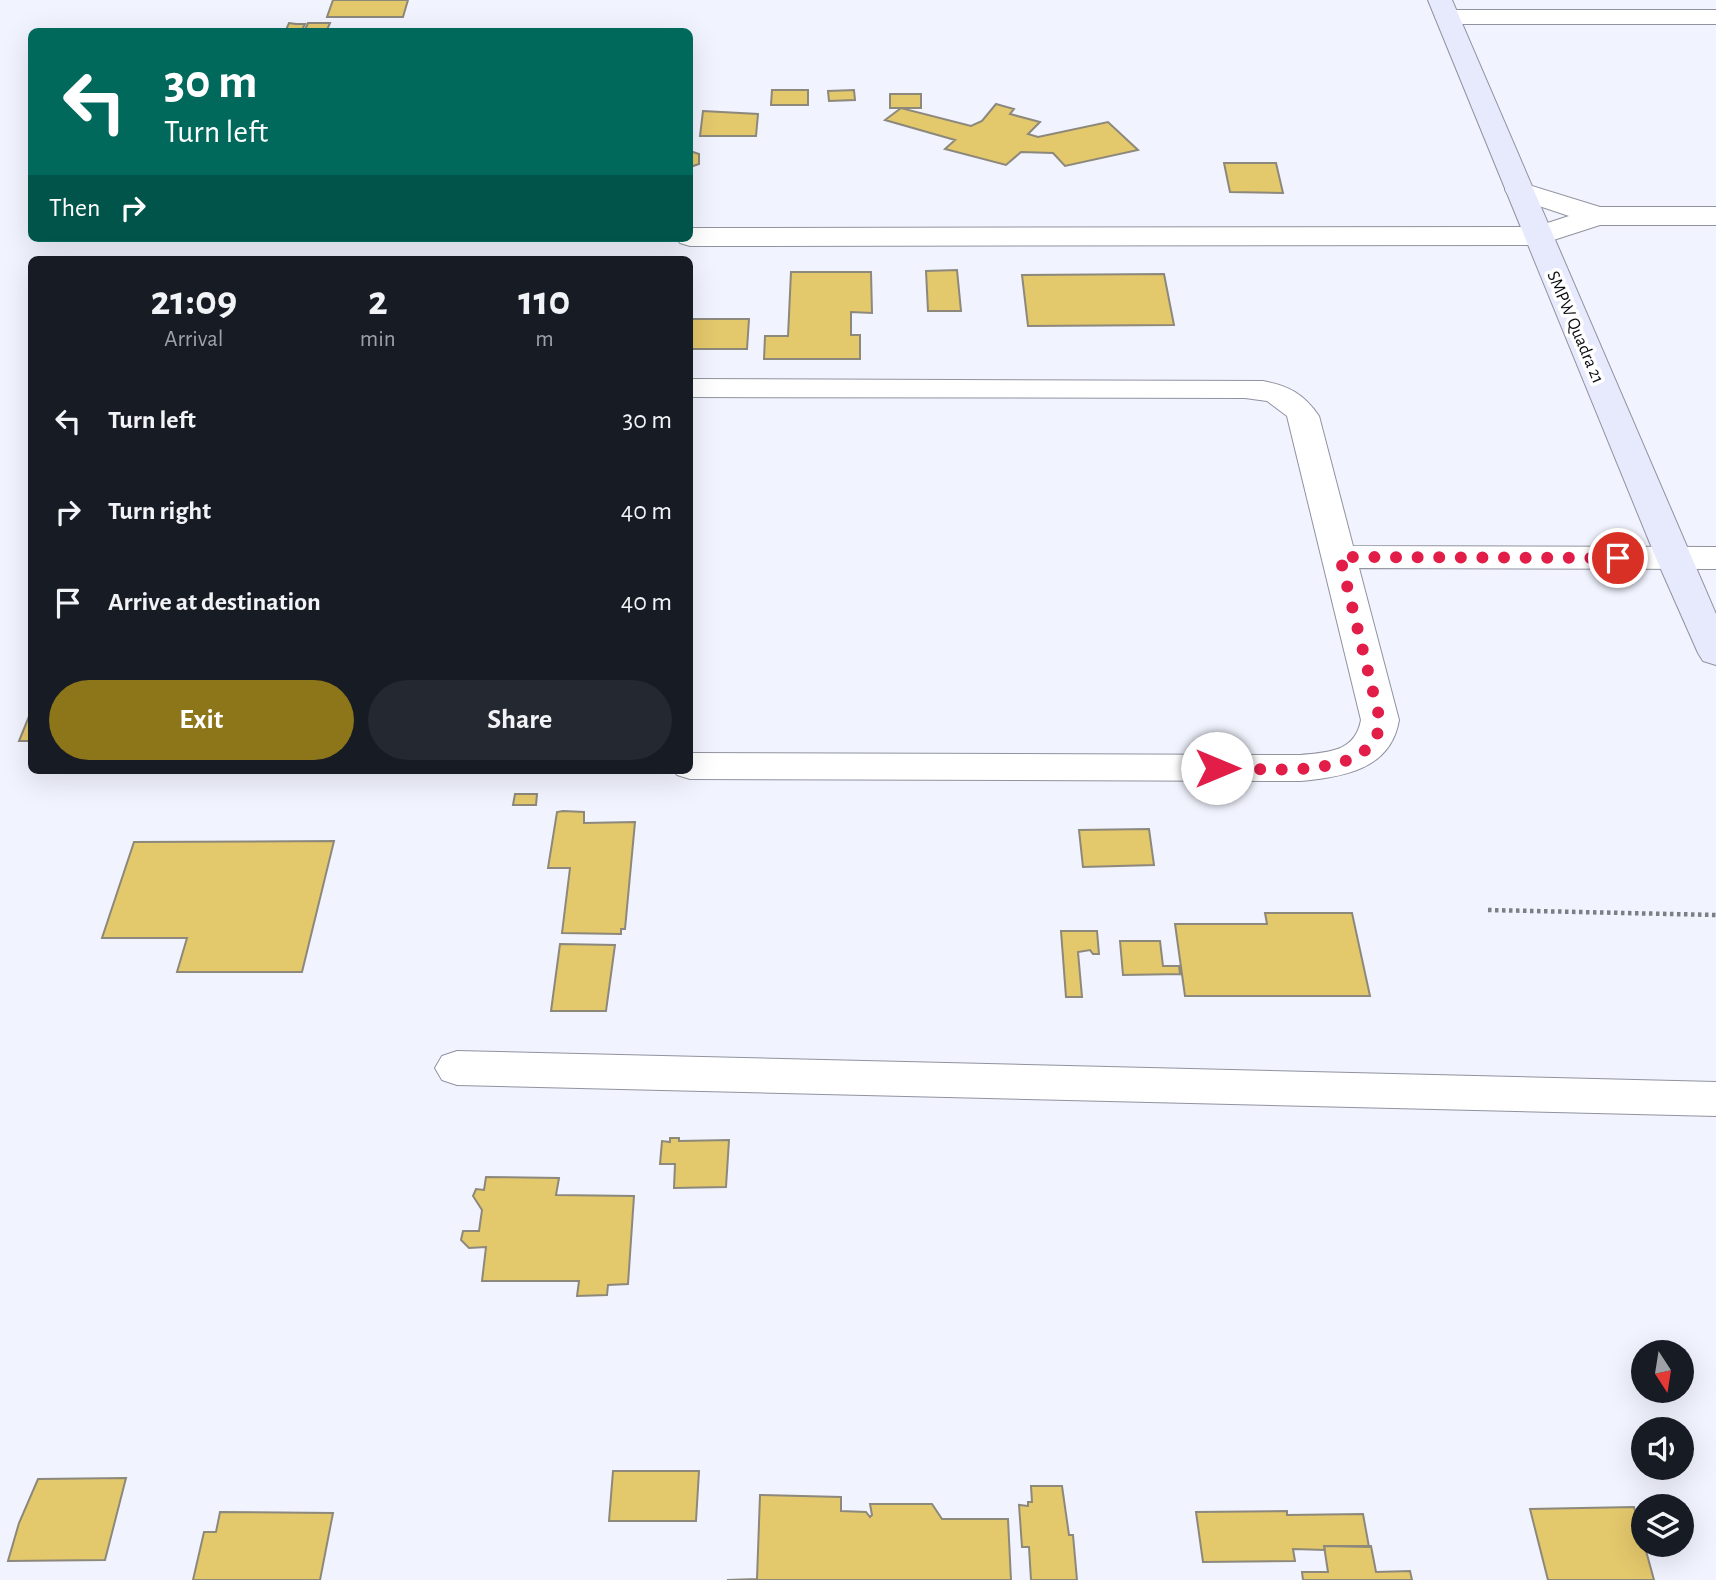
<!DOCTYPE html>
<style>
:root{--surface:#171b24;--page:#242831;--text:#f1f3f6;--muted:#9ea1a6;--accent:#8d751a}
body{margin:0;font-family:"Alegreya Sans",sans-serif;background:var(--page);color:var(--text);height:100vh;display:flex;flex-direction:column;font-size:26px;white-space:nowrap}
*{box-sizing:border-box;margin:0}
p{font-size:23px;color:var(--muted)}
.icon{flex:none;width:38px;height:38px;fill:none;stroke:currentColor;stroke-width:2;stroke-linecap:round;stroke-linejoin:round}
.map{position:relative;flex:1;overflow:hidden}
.side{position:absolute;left:28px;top:256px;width:665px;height:518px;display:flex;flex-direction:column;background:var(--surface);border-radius:10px;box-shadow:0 7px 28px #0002}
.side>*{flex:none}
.guide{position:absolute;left:28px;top:28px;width:665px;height:214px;border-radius:10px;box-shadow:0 7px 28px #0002;background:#00695c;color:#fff;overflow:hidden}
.needle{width:46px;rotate:168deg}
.controls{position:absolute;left:1631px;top:1340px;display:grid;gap:14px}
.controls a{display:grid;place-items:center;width:63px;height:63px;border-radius:50%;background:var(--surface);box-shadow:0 7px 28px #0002;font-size:35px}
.pin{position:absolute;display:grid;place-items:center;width:60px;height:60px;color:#fff;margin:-30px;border:4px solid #fff;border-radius:50%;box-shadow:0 2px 7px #0007}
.me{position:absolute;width:77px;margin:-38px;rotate:90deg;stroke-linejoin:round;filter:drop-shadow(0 0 5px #0008)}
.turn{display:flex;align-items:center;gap:24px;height:147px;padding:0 21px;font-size:32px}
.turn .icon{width:91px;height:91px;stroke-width:2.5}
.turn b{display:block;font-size:49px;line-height:60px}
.then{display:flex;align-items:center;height:66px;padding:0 21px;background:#0003;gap:14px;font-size:26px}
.eta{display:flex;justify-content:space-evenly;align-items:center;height:119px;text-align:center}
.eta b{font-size:42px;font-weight:700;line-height:49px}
.primary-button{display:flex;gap:14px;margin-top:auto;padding:14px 21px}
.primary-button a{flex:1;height:80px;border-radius:42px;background:var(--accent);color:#fff;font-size:28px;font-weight:700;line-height:80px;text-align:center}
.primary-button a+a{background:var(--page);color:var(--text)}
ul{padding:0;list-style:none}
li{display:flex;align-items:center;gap:21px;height:91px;padding:0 21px}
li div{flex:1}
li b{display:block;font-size:26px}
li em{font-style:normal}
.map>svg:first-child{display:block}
.building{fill:#e4c86c;stroke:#8c887c;stroke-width:2}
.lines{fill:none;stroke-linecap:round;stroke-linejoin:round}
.street-casing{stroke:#90929f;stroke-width:2}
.secondary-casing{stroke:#90929f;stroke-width:2}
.path{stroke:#7c7e85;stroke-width:4.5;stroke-dasharray:3.5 3.5;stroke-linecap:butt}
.street{fill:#fff;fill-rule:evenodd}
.secondary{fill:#e7e9fd;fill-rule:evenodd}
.route{stroke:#e11d48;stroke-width:12;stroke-dasharray:0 21.6}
.labels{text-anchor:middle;stroke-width:7;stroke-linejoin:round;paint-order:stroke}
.far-street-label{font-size:18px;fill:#0c0d11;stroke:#fff}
</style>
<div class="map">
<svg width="1716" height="1580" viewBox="0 0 1716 1580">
<rect width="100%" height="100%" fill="#f1f3fe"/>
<path class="building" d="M333,0h75l-5,17h-76z
M289,23l7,1h9l-4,8h-16z
M308,23h22l-4,9h-22z
M772,90h36v15h-37z
M854,90l1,10 -26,1 -1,-10z
M890,94h31v14h-31z
M996,104l18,5 -4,5 30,8 -12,12 10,3 70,-15 30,28 -73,16 -12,-13 -32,-1 -15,13 -61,-16 10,-9 -70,-20 16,-12 70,18 11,-5z
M703,111l55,3 -2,22h-56z
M690,151l9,3v10l-9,3z
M1224,163h52l7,30 -53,-1z
M957,270l4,41h-33l-2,-40z
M791,272h80l1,41 -21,-1v23h9v24h-96l1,-23h23z
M1164,274l10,51 -146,1 -6,-51z
M692,319h57l-2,30h-57z
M32,709v32h-13z
M515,794h22l-1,11h-23z
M563,811l21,1v11l51,-1 -10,107h-4v5l-59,-1 8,-65h-22l9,-56z
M1149,829l5,36 -71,2 -4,-37z
M334,841l-32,131h-125l10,-34h-85l32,-96z
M1265,913h87l18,83h-185l-10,-72h92z
M1061,931h36l2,23h-6l-3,-4 -12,2 4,45h-16z
M1120,941h40l3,25h16l1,8 -57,1z
M560,944l55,1 -9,66h-55z
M670,1138h9v3l50,-1 -3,47 -52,1 1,-24h-15l2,-23 8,1z
M486,1177l73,1 -3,17 78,1 -6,88 -20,1 -1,10 -30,1 2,-15h-97l4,-34 -17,1 -8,-8 2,-9h16l3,-21 -9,-14 3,-7 8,1z
M613,1471h86l-3,50h-87z
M126,1478l-21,82 -97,1 11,-38 19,-44z
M1031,1486h31l7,49h4l4,45h-46l-2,-33h-7l-3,-42 9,1v-4h4z
M760,1495l81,2v14l25,1 4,5 2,-2 -2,-11h62l10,15h66l3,61h-284l30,-1z
M1634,1507l20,73h-106l-18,-71z
M1287,1511v4l76,-1 6,33 -45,-1 1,4 -32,-1 2,12 -92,1 -7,-50z
M220,1512l113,1 -13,67h-127l11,-48h12z
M1324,1546h47l5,26 34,-1 2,9h-109l-1,-8h26z"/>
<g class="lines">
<defs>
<path id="street" d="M1447,10h269v14h-269l-9,-2 -3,-5 3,-5z
M1519,182l81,25h116v18h-116l-62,20 -848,1 -10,-3 -4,-5h14v-10l845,-1 34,-11 -60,-20 -4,-6 4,-6z
M690,379l573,2c26,5 41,13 56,35l34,130 363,1v22l-357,-1 40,152c-8,49 -55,57 -98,61l-611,-2 -13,-4 -4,-5h17v-17l611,2c28,-3 54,-3 60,-35l-74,-304 -20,-15 -22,-3 -555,-1z
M457,1051l1259,31v34l-1259,-31 -15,-5 -7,-12 7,-12z"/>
<path id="secondary" d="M1428,0h24l264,614v51l-13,-4 -5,-8 -42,-95z"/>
</defs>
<use href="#street" class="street-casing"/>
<use href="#secondary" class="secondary-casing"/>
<path class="path" d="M1488,910l228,5"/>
<use href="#street" class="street"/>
<use href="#secondary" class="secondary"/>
</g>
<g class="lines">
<path class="route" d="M1217,768c44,0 161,15 163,-48l-40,-163 278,1"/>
</g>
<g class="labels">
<g class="far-street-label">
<text transform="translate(1576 327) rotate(67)" y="6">SMPW Quadra 21</text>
</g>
</g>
</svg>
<div class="controls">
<a><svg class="needle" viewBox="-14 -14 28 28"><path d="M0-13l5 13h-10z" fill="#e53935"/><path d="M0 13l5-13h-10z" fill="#9ea1a6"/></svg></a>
<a><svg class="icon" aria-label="sound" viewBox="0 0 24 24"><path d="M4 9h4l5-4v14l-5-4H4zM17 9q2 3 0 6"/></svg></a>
<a><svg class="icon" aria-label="layers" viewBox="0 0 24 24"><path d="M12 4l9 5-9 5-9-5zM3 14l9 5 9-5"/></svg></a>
</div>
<div class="pin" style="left:1618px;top:558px;background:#d93025"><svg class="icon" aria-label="arrive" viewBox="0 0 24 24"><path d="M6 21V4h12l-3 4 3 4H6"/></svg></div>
<svg class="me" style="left:1217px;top:768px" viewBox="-20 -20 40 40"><circle r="19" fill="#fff"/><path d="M0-13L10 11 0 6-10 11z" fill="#e11d48"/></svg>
<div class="guide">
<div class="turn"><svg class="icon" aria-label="left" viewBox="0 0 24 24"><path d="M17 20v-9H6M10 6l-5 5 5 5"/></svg><div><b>30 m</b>Turn left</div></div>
<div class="then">Then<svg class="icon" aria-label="right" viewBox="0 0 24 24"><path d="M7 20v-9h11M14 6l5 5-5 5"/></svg></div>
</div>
<section class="side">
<div class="eta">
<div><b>21:09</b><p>Arrival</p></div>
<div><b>2</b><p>min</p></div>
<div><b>110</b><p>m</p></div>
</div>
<ul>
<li><svg class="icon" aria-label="left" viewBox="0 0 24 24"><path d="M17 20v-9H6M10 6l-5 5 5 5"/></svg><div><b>Turn left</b></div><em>30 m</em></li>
<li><svg class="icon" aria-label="right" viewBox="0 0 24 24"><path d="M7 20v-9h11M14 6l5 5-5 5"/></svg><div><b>Turn right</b></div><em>40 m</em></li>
<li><svg class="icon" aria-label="arrive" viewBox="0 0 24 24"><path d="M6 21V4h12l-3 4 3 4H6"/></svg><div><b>Arrive at destination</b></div><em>40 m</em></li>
</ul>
<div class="primary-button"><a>Exit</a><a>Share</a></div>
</section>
</div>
